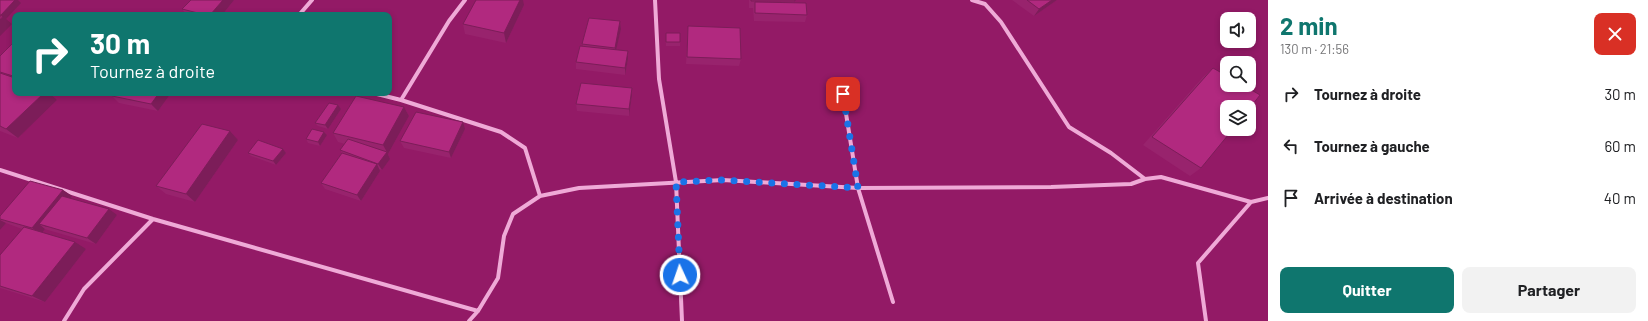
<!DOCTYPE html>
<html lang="fr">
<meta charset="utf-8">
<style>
:root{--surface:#fff;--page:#f2f2f2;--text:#202124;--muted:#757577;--accent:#0f766e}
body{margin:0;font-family:Barlow,sans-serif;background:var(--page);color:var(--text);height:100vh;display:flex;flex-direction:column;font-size:15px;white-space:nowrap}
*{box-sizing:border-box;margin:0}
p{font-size:13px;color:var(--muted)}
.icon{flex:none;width:22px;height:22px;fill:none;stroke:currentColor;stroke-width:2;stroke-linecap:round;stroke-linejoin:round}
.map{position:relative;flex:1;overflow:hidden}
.drawer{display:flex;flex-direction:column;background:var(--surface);width:380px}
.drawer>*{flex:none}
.guide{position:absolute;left:12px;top:12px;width:380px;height:84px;border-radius:8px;box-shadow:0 2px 6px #0003;background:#0f766e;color:#fff;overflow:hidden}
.controls{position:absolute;left:1220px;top:12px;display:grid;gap:8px}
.controls a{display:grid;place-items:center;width:36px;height:36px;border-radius:8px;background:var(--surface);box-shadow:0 2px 6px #0003;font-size:20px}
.pin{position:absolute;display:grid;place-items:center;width:34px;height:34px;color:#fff;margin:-17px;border-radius:8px;box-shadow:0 2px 6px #0006}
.me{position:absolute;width:44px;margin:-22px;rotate:357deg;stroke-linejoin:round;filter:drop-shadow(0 0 3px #0008)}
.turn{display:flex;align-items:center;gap:14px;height:84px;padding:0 12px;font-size:18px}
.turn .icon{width:52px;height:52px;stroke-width:2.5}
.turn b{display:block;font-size:28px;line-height:34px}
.round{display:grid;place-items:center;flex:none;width:42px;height:42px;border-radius:8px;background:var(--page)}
.overview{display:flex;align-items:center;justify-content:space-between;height:68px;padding:0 12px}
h1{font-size:24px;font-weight:700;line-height:30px;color:var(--accent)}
.action{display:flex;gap:8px;margin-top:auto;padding:8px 12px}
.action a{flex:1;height:46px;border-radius:8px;background:var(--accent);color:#fff;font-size:16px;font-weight:700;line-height:46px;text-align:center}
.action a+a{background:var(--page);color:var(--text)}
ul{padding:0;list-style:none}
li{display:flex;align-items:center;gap:12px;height:52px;padding:0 12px}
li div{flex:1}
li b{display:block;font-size:15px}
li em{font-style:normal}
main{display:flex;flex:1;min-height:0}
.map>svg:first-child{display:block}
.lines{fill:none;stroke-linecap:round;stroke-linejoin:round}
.street{stroke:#efaad7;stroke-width:4}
.wall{fill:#98236d}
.shaded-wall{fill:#7c1d59}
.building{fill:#b1297f;stroke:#7c1d59}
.route{stroke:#1a73e8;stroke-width:7;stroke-dasharray:0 12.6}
</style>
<main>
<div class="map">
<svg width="1268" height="321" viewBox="0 0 1268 321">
<rect width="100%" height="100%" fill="#931a66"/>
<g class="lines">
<path class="street" d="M655,0l4,79 17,103 6,139
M972,0l13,4 16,18 68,105 42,26 34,26
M299,15l13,-15
M373,93l28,7 100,32 24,16 15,48
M843,95l15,93 35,114
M401,100l48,-79 16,-21
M0,170l153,49 325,92
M64,321l20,-32 69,-70
M469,321l9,-10 20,-33 6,-42 9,-22 27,-18 39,-8 144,-8 135,8 193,-1 80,-3 14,-5 16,-2 90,25 17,-4
M1206,321l-8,-58 53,-61"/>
</g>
<path class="wall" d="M234,0l-12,15h-35l-5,-6z
M749,0h46l-1,3 13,12 -2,7 -51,-1 -1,-13h-4z
M1012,0h45l-23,16z
M524,5l-18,38 -41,-9 -2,-10z
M620,21l1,8 -5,21 12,1v8l-3,16 -49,-6v-7l7,-16 -1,-2z
M688,26l53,33 -2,7 -53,-2z
M666,33l14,9v4h-14z
M15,41v52l42,7 -39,38 -18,-7v-75z
M1213,68l-12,100 -11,8 -47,-31 60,-68z
M114,93h57l-13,18 -39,-8 -7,-7z
M632,95l-3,21 -52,-5 -1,-7z
M338,105l3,4 -13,20 -10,-3 -3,-3z
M404,107l5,9 -21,38 2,5 -8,11 -3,-1 1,2 -19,30 -36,-12 -4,-6 21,-30 -2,-3 5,-6 -7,-2 -5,-9z
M465,129l-14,29 -47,-10 -4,-7z
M230,131l8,9 -43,62 -29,-8 -10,-8z
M324,132l3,3 -7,11 -12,-3 -2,-4z
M283,149l3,4 -10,12 -25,-9 -3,-3z
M63,190l9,6 -2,2 47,17 -21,29 -48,-14 -3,-1 -3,3 44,17 -41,53 -45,-14v-33l22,-26 -16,-6 -6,7v-16l1,1z"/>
<path class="shaded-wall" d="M15,0h3l3,3 -15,16 6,5 -12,12v-16l3,-3 -2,-2z
M223,0h11l-12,15h-12z
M520,0h3l1,5 -18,38 -2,-10z
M1052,0h5l-23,16 5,-7z
M620,21l1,8 -6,26v-7z
M390,22l2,4 -3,4v-6z
M628,51v8l-3,16v-7z
M632,88v7l-3,21v-7z
M44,93h5l8,7 -39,38 -12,-9z
M159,93h12l-13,18 -7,-7z
M338,105l3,4 -13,20 -3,-4z
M404,107l5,9 -21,38 -5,-9z
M463,122l2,7 -14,29 -2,-6z
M230,131l8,9 -43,62 -9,-8z
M324,132l3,3 -7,11 -2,-4z
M283,149l3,4 -10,12 -3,-4z
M387,152l3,7 -8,11 -4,-6z
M377,164l3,7 -19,30 -4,-6z
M63,190l9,6 -25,31 -8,-3 6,5 -4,5 -9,-6z
M109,209l8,6 -21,29 -9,-6z
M0,220l6,3 -6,7z
M75,242l11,7 -41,53 -13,-6z"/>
<path class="building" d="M0,0h15l-14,15h-1z
M191,0h32l-13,15h-4l-24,-6z
M476,0h44l-16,33 -41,-9z
M751,0h44v1h-44z
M1027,0h25l-13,9z
M755,2l51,1 1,12 -52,-2z
M0,16h3l-3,4z
M589,18l31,3 -5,27 -33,-4z
M688,26l52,2 1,31 -54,-2z
M666,33h14v9h-14z
M15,41v33l-2,2 -13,-4v-16z
M580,46l48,5 -3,17 -49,-6z
M1213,68l14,8v9h16l17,10 -11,14v-2h-22v22h6l-32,39 -49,-31z
M0,73l15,5v15h29l-38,36 -6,-3z
M581,83l51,5 -3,21 -53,-5z
M114,93h45l-8,11 -39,-8z
M356,96l48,11 -21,38 -50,-12z
M329,103l9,2 -13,20 -10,-2z
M416,112l47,10 -14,30 -49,-11z
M202,124l28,7 -44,63 -30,-8z
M312,129l12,3 -6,10 -12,-3z
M348,139l39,13 -9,12 -38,-14z
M258,140l25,9 -10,12 -25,-8z
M342,153l35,11 -20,31 -36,-12z
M30,181l33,9 -31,38 -32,-9v-3z
M62,196l47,13 -22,29 -48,-14z
M24,227l51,15 -43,54 -32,-10v-31z"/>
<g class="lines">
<path class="route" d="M680,275l-4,-93 47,-2 135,8 -15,-94"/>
</g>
</svg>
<div class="controls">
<a><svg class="icon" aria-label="sound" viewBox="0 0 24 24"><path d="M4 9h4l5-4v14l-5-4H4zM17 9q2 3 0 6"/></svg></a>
<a><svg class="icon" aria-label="search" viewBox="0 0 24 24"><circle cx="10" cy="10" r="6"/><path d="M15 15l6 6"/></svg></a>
<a><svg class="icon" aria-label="layers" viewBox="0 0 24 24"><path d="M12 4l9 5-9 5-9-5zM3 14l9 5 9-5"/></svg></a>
</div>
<div class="pin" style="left:843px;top:94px;background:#d93025"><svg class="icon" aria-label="arrive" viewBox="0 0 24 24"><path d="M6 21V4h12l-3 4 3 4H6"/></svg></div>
<svg class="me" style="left:680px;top:275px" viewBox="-20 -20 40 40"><circle r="17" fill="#1a73e8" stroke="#fff" stroke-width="3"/><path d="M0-11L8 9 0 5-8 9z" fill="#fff"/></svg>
<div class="guide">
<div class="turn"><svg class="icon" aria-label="right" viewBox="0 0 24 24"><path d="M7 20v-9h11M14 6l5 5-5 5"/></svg><div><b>30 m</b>Tournez à droite</div></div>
</div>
</div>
<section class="drawer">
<div class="overview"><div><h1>2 min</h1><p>130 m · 21:56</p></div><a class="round" style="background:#d93025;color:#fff"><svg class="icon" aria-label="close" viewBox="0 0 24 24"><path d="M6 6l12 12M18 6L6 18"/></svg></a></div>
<ul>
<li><svg class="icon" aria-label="right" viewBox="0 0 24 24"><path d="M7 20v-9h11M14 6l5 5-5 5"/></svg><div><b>Tournez à droite</b></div><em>30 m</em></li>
<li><svg class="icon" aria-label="left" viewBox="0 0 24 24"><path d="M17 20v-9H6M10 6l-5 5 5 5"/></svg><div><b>Tournez à gauche</b></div><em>60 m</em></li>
<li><svg class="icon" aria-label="arrive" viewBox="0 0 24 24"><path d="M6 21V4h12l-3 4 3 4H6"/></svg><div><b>Arrivée à destination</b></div><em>40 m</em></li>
</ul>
<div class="action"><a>Quitter</a><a>Partager</a></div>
</section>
</main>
